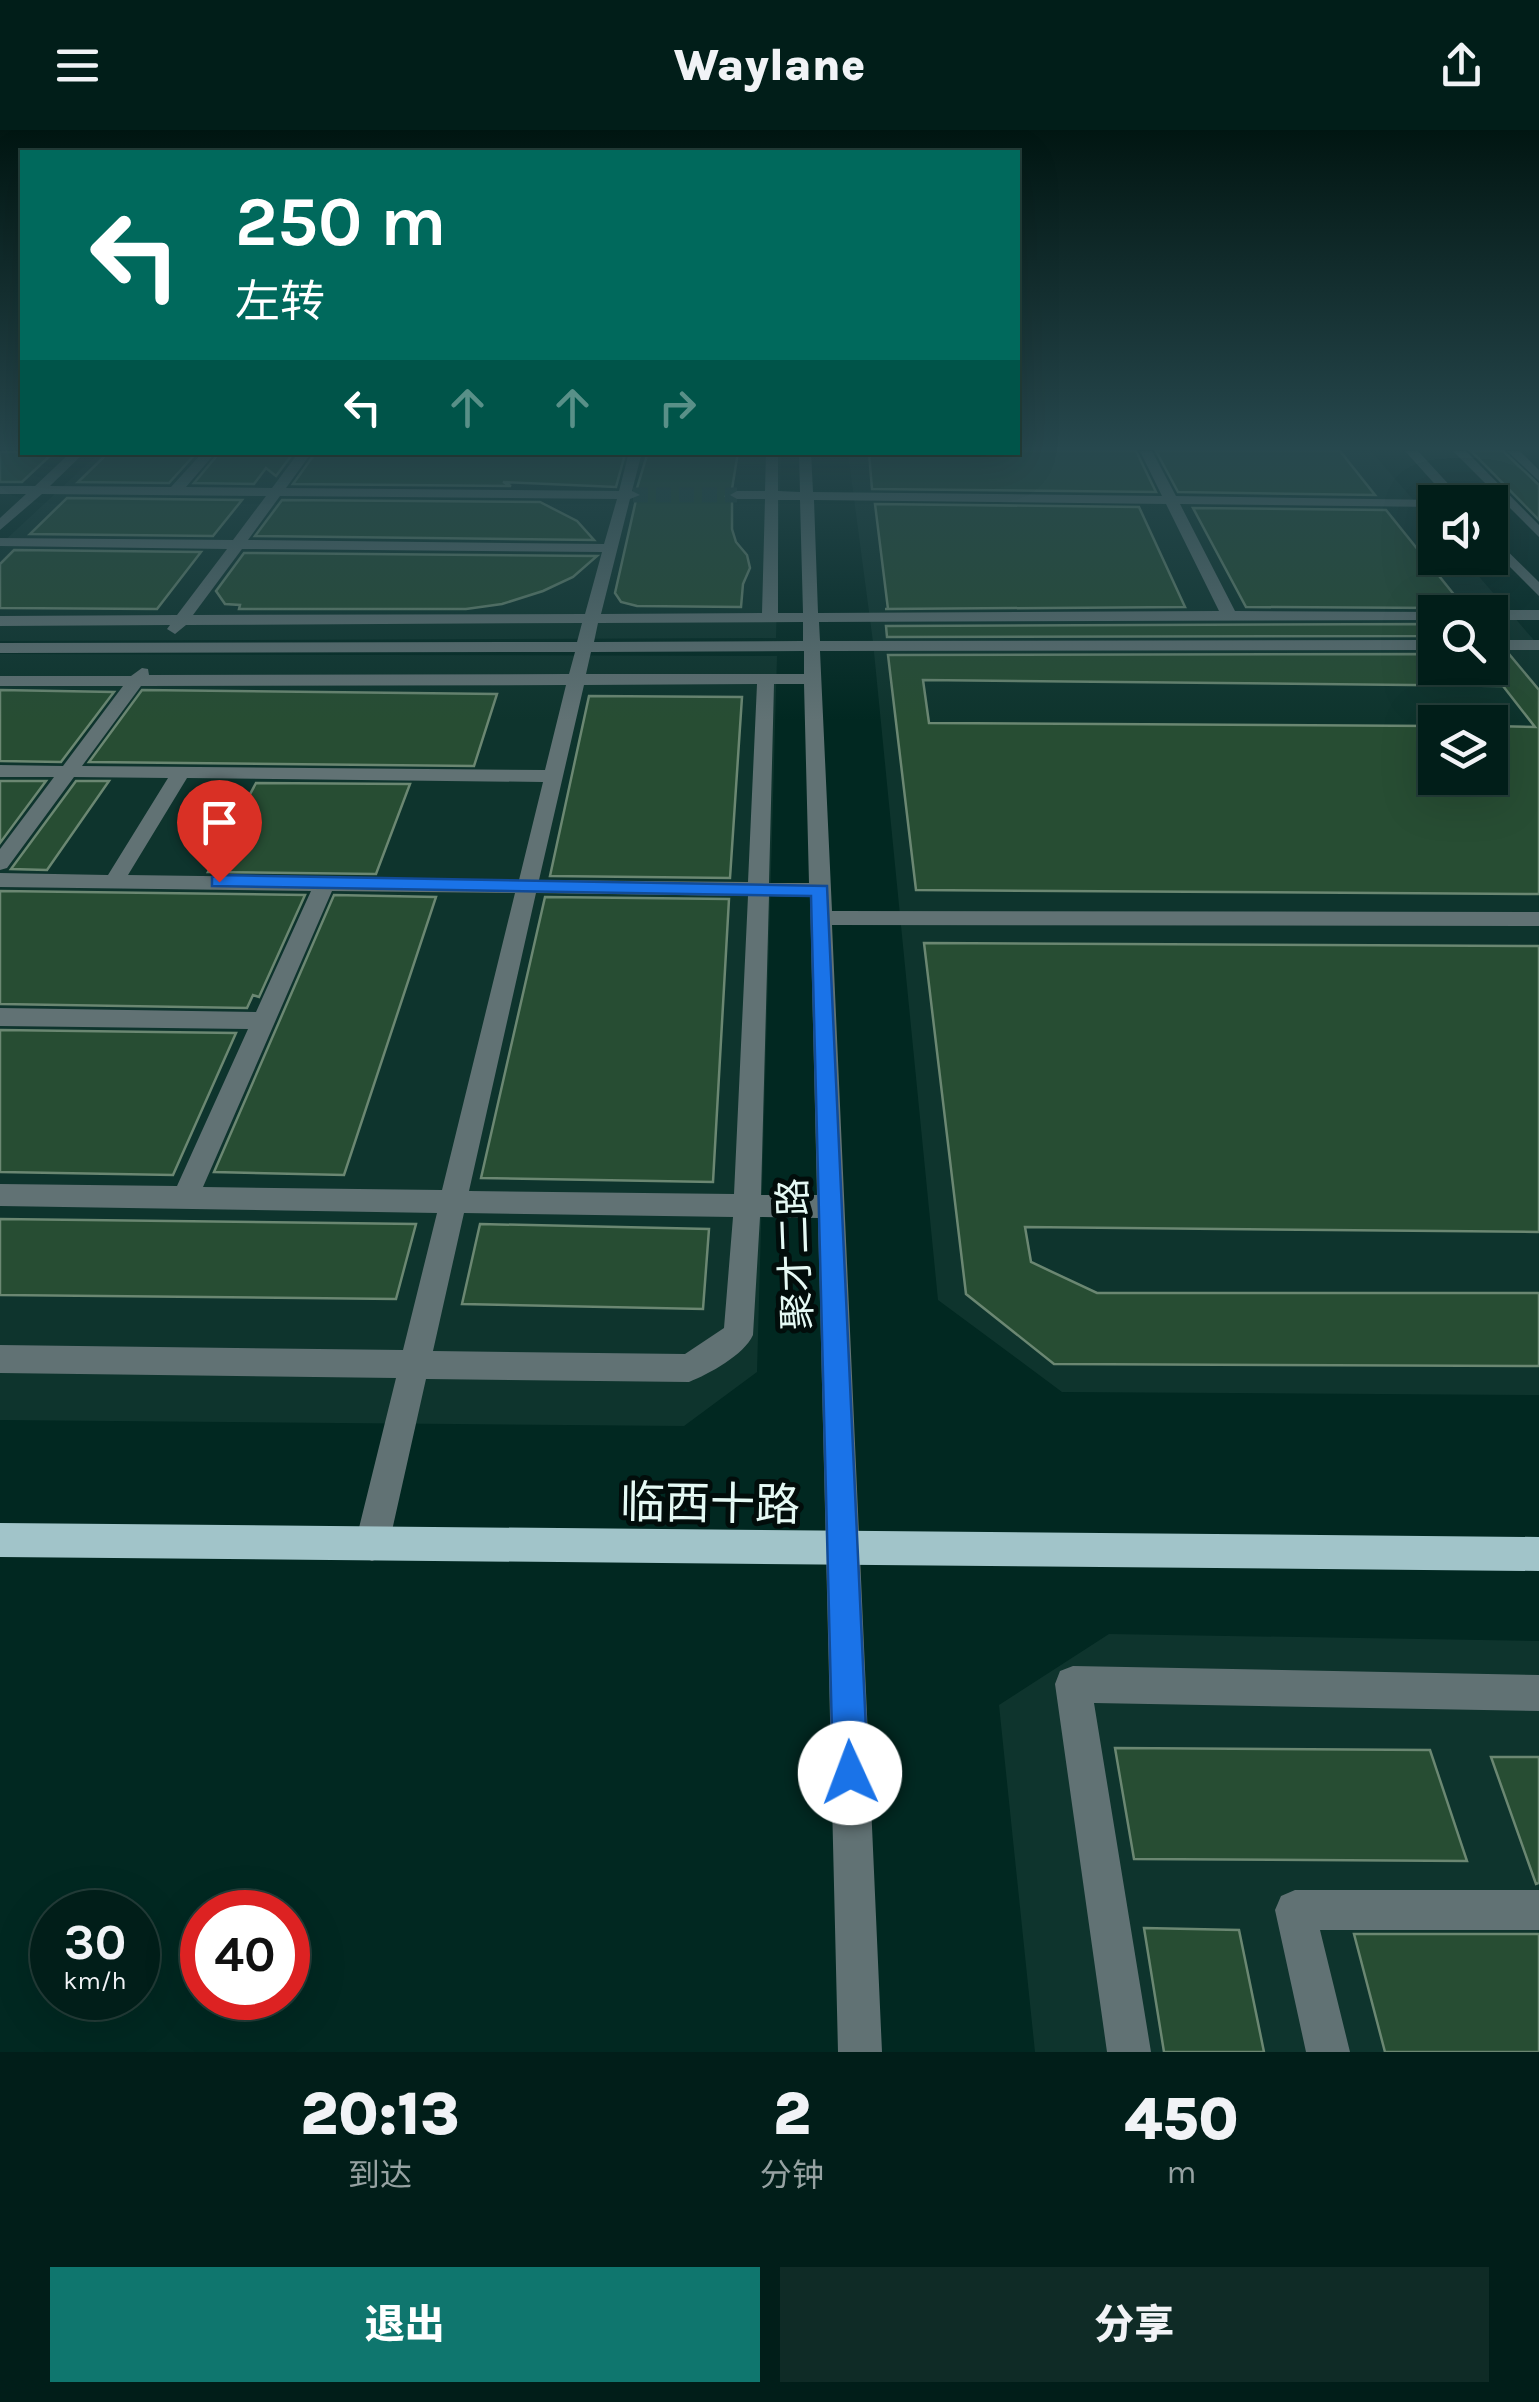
<!DOCTYPE html>
<html lang="zh">
<meta charset="utf-8">
<style>
:root{--surface:#011e19;--page:#0f2b26;--text:#f1f3f6;--muted:#96a2a2;--line:#233c38;--accent:#0f766e}
body{margin:0;font-family:Karla,"Noto Sans SC",sans-serif;background:var(--page);color:var(--text);height:100vh;display:flex;flex-direction:column;font-size:38px;white-space:nowrap}
*{box-sizing:border-box;margin:0}
p{font-size:32px;color:var(--muted)}
.icon{flex:none;width:55px;height:55px;fill:none;stroke:currentColor;stroke-width:2;stroke-linecap:round;stroke-linejoin:round}
.map{position:relative;height:1922px;overflow:hidden}
.panel{display:flex;flex-direction:column;background:var(--surface);flex:1}
.panel>*{flex:none}
.guide{position:absolute;left:20px;top:20px;width:1000px;height:305px;border-radius:0px;box-shadow:0 10px 40px #0002,0 0 0 2px var(--line);background:#00695c;color:#fff;overflow:hidden}
.fabs{position:absolute;left:1418px;top:355px;display:grid;gap:20px}
.fabs a{display:grid;place-items:center;width:90px;height:90px;border-radius:0px;background:var(--surface);box-shadow:0 10px 40px #0002,0 0 0 2px var(--line);font-size:50px}
.speed{position:absolute;left:30px;top:1760px;display:flex;gap:20px;font-size:50px;font-weight:700;text-align:center}
.speed>*{display:grid;place-content:center;width:130px;height:130px;border-radius:50%;background:var(--surface);box-shadow:0 10px 40px #0002,0 0 0 2px var(--line);line-height:1}
.speed small{font-size:25px;font-weight:400}
.speed .limit{border:15px solid #d22;background:#fff;color:#111}
.pin{position:absolute;display:grid;place-items:center;width:85px;height:85px;color:#fff;margin:-102px -42px;border-radius:50% 50% 50% 0;rotate:-45deg;box-shadow:0 0 10px #0007}
.pin .icon{rotate:45deg}
.me{position:absolute;width:110px;margin:-55px;rotate:358deg;stroke-linejoin:round;filter:drop-shadow(0 0 8px #0008)}
.turn{display:flex;align-items:center;gap:35px;height:210px;padding:0 50px;font-size:45px}
.turn .icon{width:130px;height:130px;stroke-width:2.5}
.turn b{display:block;font-size:70px;line-height:85px}
.lanes{display:flex;align-items:center;height:95px;padding:0 50px;background:#0003;justify-content:center;gap:50px;direction:ltr}
.lanes .off{opacity:.35}
.eta{display:flex;justify-content:space-evenly;align-items:center;height:170px;text-align:center}
.eta b{font-size:60px;font-weight:800;line-height:70px}
.button{display:flex;gap:20px;margin-top:auto;padding:20px 50px}
.button a{flex:1;height:115px;border-radius:0px;background:var(--accent);color:#fff;font-size:40px;font-weight:800;line-height:115px;text-align:center}
.button a+a{background:var(--page);color:var(--text)}
header{display:flex;justify-content:space-between;align-items:center;height:130px;padding:0 50px;background:var(--surface);font-size:45px;font-weight:800}
.map>svg:first-child{display:block}
.built{fill:#0e342d;fill-rule:evenodd}
.building{fill:#274d33;stroke:#6b8772;stroke-width:2.5;fill-rule:evenodd}
.lines{fill:none;stroke-linecap:round;stroke-linejoin:round}
.minor-tunnel{stroke:#234741;stroke-width:15;stroke-dasharray:15 8;stroke-linecap:butt}
.minor{fill:#617274;fill-rule:evenodd}
.major{fill:#a1c4c9;fill-rule:evenodd}
.route{fill:#1a73e8;stroke:#114b97;stroke-width:2.5}
.labels{text-anchor:middle;stroke-width:10;stroke-linejoin:round;paint-order:stroke}
.street-label{font-size:38px;fill:#e5f9f4;stroke:#020d0b}
.near-street-label{font-size:45px;fill:#e5f9f4;stroke:#020d0b}
</style>
<header><svg class="icon" aria-label="menu" viewBox="0 0 24 24"><path d="M4 6h16M4 12h16M4 18h16"/></svg>Waylane<svg class="icon" aria-label="share" viewBox="0 0 24 24"><path d="M12 15V3M7 8l5-5 5 5M5 13v7h14v-7"/></svg></header>
<div class="map">
<svg width="1539" height="1922" viewBox="0 0 1539 1922">
<rect width="100%" height="100%" fill="#012821"/>
<path class="built" d="M1371,321l64,74v33h28l76,88v749l-477,-3 -124,-92 -65,-658 -25,-189zM1435,482h55v56h-55zM1435,592h55v56h-55z
M99,323h682l-5,185 -776,3v-96z
M0,524l777,2 -20,716 -73,54 -684,-6z
M1109,1504l430,7v411h-504l-36,-347z"/>
<path class="building" d="M1018,321h118l20,41 -284,-3 -3,-37z
M1156,321h184l35,44 -197,-3z
M1471,321h32l36,34v35z
M0,322h54l-32,30h-22z
M109,322h88l-28,31 -91,-1z
M220,322h74l-18,24 -10,-8 -12,16 -60,-1z
M316,322h304l5,2 -9,33 -113,-5 8,4 -218,-2z
M648,322h90l-6,37 -6,7 6,5v28l4,13 11,13 3,13 -7,16 -2,23 -104,-1 -16,-4 -6,-9 21,-93 7,-3 -6,-9z
M67,368l175,2 -29,36 -183,-2z
M282,370l258,2 37,19 17,19 -339,-4z
M875,374l264,3 46,100 -300,2h3z
M1193,378l193,2 82,102h-23l-4,-4 -195,-1z
M14,420l187,2 -44,57 -157,-1v-44z
M244,423l353,3 -24,21 -30,14 -41,13 -36,5h-227l1,-4 -15,-1 -9,-13z
M1435,494v12l-548,1 -1,-11z
M1435,524v14h55v-14h19l30,36v204l-623,-4 -28,-235zM923,550l580,6 32,41 -45,-1v52h-55v-52l-506,-3z
M0,560l114,2 -53,70 -61,-1z
M142,560l355,4 -23,72 -385,-4z
M589,566l153,1 -12,181 -180,-2z
M0,651h46l-46,62z
M76,651h33l-62,89 -36,-1z
M256,653l154,1 -34,90 -168,-2z
M0,761l305,4 -46,102 -6,-2 -6,13 -247,-4z
M334,765l102,2 -92,278 -130,-3z
M545,767l184,2 -16,283 -232,-4z
M924,813l615,3v286l-514,-5 6,35 66,31h442v73l-485,-2 -88,-70z
M0,900l236,3 -63,142 -173,-3z
M0,1089l416,5 -20,75 -396,-4z
M480,1094l229,5 -6,80 -241,-5z
M1115,1618l315,2 37,111 -333,-2z
M1491,1627h48v126l-3,1z
M1144,1798l95,2 25,122h-100z
M1354,1804h185v118h-154z"/>
<g class="lines">
<path class="minor-tunnel" d="M633,365h104"/>
<path class="minor" d="M1140,321h12l24,45 264,4 -5,7 -255,-3 55,107 206,1h-6v8l-616,2 1,19 615,-1v10l-615,1 12,260 707,1v14l-707,-1 50,1127h-44l-20,-834 -58,-1 -7,118c-9,20 -44,39 -64,47l-263,-3 -37,165 -5,12 -12,5 -12,-5 -5,-12 41,-166 -396,-5v-28l403,5 34,-137 -437,-7v-22l177,2 71,-157 -248,-3v-18l256,4 55,-121 -311,-4v-14l108,2 60,-97 -94,-1 -67,91 -7,2v-21l54,-72h-54v-12l63,1 60,-80h-123v-10h131l11,-8 6,1 1,6 420,-1 6,-22 -575,1v-10l577,-1 5,-19 -396,2 -11,9 -8,-5 3,-4 -170,1v-10l177,-1 50,-66 -227,-3v-8l233,2 33,-44 -224,-2 -42,36v-12l26,-24h-26v-8h35l36,-34h14l-35,34 121,1 32,-35h13l-30,35 86,1 27,-36h13l-26,36 333,3 10,-39h13l-10,39 8,4 -10,4 -29,115 161,-1 3,-114h-28l-7,-4 7,-4h28l1,-39h12v39l22,1 -1,-40h12l2,40 349,4zM280,366l337,3 -13,45 -356,-4zM778,370h22l3,113h-25zM814,370l352,4 53,107 -401,2zM242,419l360,3 -17,62 -392,1zM803,492v19l-209,1 4,-19zM804,521v23h-218l5,-22zM757,554l-9,198 -209,-2 45,-195zM774,554h30l5,199h-40zM566,555l-21,85 -463,-4 59,-80zM187,648l356,4 -24,98 -391,-5zM332,761l183,2 -73,297 -239,-3zM536,763l212,3 -14,298 -265,-3zM769,766l41,1 7,298h-56zM464,1083l269,4 -9,111 -39,26 -252,-3z
M1405,321h13l47,51h-14z
M1453,321h13l73,74v12z
M1507,321h13l19,19v11z
M1490,404l49,48v14l-49,-49z
M1490,480h49v10h-49v-8h-6z
M1490,510h49v10h-49z
M1073,1536l466,9v36l-445,-8 57,349h-44l-52,-368 5,-13z
M1295,1760h244v40h-219l30,122h-44l-31,-142 6,-14z"/>
<path class="major" d="M0,1393l1539,14v34l-1539,-14z"/>
</g>
<linearGradient id="sky" x2="0" y2="1"><stop stop-color="#011612"/><stop offset="0.54" stop-color="#27484e"/><stop offset="1" stop-color="#27484e" stop-opacity="0"/></linearGradient>
<rect width="1539" height="590" fill="url(#sky)"/>
<path class="route" d="M219,745l608,11 41,887 -6,12 -12,5 -12,-5 -5,-12 -22,-877 -599,-10v-9z"/>
<g class="labels">
<g class="street-label">
<text transform="translate(795 1124) rotate(-92)" y="13">聚才二路</text>
</g>
<g class="near-street-label">
<text transform="translate(710 1373) rotate(1)" y="16">临西十路</text>
</g>
</g>
</svg>
<div class="fabs">
<a><svg class="icon" aria-label="sound" viewBox="0 0 24 24"><path d="M4 9h4l5-4v14l-5-4H4zM17 9q2 3 0 6"/></svg></a>
<a><svg class="icon" aria-label="search" viewBox="0 0 24 24"><circle cx="10" cy="10" r="6"/><path d="M15 15l6 6"/></svg></a>
<a><svg class="icon" aria-label="layers" viewBox="0 0 24 24"><path d="M12 4l9 5-9 5-9-5zM3 14l9 5 9-5"/></svg></a>
</div>
<div class="speed"><div>30<small>km/h</small></div><div class="limit">40</div></div>
<div class="pin" style="left:219px;top:752px;background:#d93025"><svg class="icon" aria-label="arrive" viewBox="0 0 24 24"><path d="M6 21V4h12l-3 4 3 4H6"/></svg></div>
<svg class="me" style="left:850px;top:1643px" viewBox="-20 -20 40 40"><circle r="19" fill="#fff"/><path d="M0-13L10 11 0 6-10 11z" fill="#1a73e8"/></svg>
<div class="guide">
<div class="turn"><svg class="icon" aria-label="left" viewBox="0 0 24 24"><path d="M17 20v-9H6M10 6l-5 5 5 5"/></svg><div><b>250 m</b>左转</div></div>
<div class="lanes"><svg class="icon" aria-label="left" viewBox="0 0 24 24"><path d="M17 20v-9H6M10 6l-5 5 5 5"/></svg><svg class="icon off" aria-label="ahead" viewBox="0 0 24 24"><path d="M12 20V5M6 11l6-6 6 6"/></svg><svg class="icon off" aria-label="ahead" viewBox="0 0 24 24"><path d="M12 20V5M6 11l6-6 6 6"/></svg><svg class="icon off" aria-label="right" viewBox="0 0 24 24"><path d="M7 20v-9h11M14 6l5 5-5 5"/></svg></div>
</div>
</div>
<section class="panel">
<div class="eta">
<div><b>20:13</b><p>到达</p></div>
<div><b>2</b><p>分钟</p></div>
<div><b>450</b><p>m</p></div>
</div>
<div class="button"><a>退出</a><a>分享</a></div>
</section>
